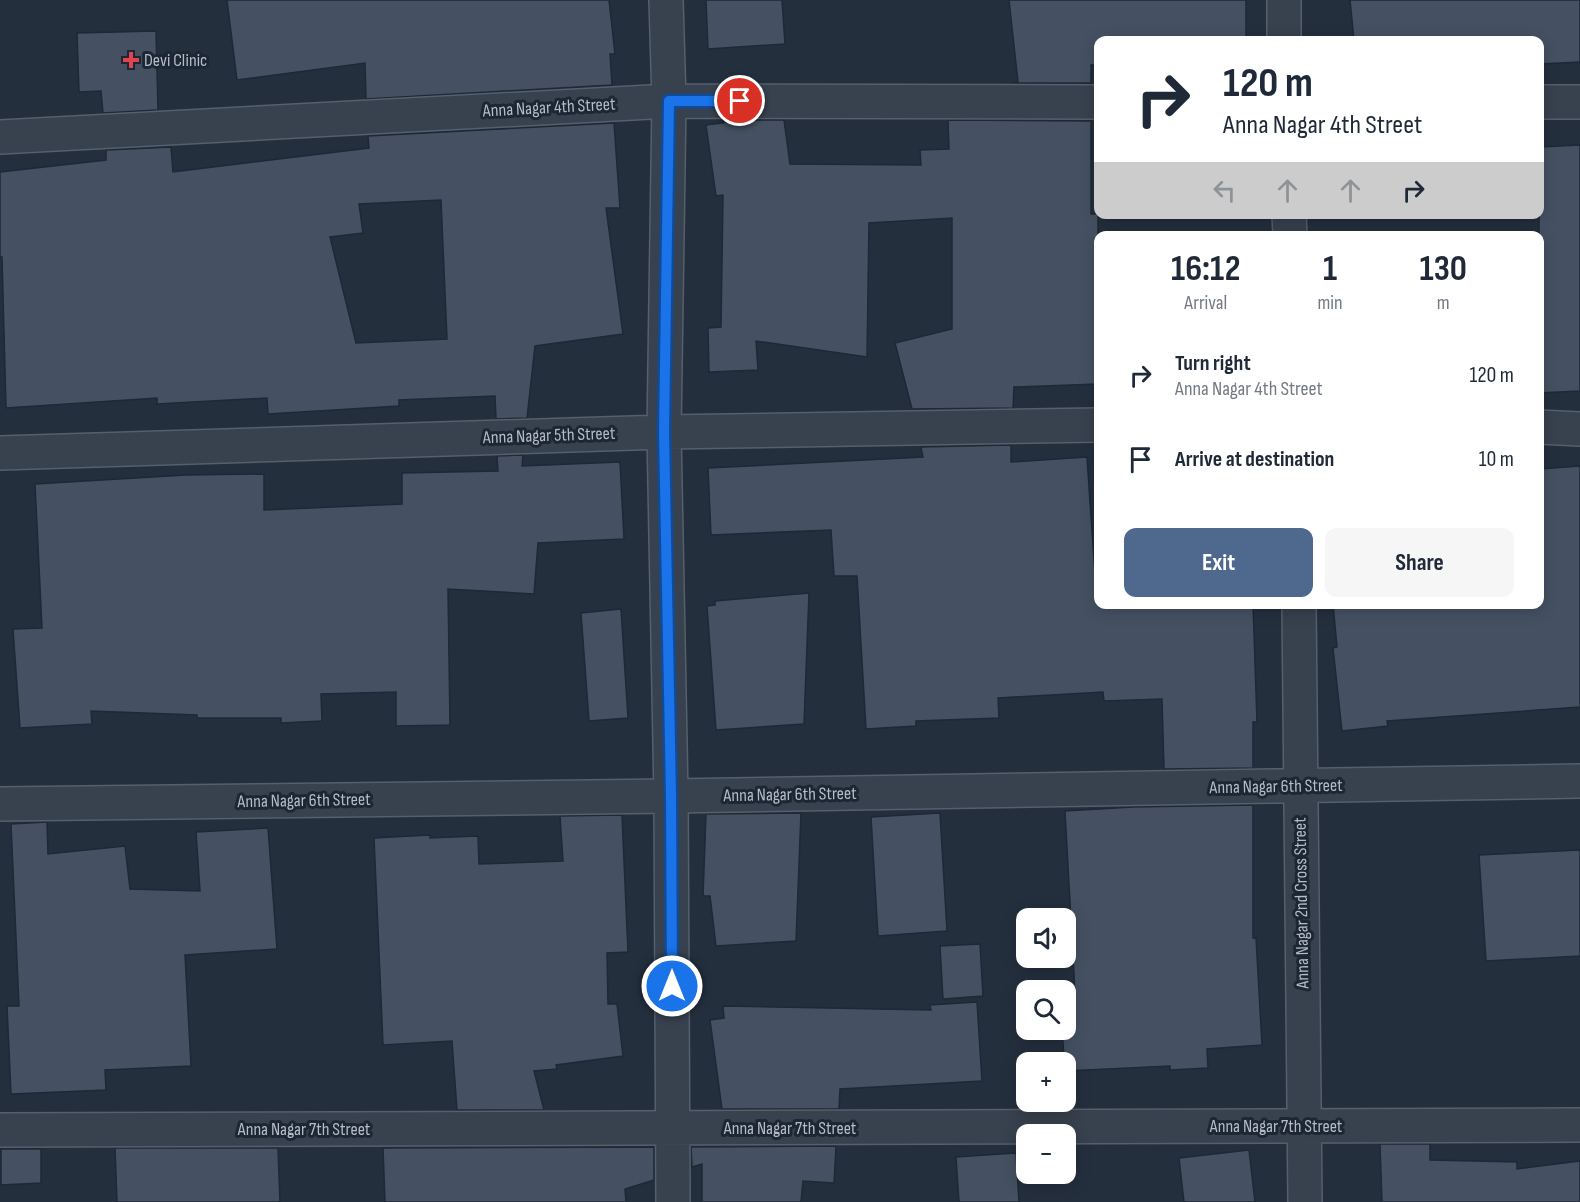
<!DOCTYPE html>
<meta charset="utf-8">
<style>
:root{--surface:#fff;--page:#f6f6f7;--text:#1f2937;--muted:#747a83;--accent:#4f688e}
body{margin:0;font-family:"Sofia Sans Condensed",sans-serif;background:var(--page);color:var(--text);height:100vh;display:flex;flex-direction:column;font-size:22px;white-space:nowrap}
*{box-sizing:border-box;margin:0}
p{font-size:20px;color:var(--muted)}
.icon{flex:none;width:33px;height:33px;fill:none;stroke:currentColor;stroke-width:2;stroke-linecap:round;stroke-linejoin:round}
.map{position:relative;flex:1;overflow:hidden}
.side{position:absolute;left:1094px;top:231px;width:450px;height:378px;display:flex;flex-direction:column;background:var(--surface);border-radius:12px;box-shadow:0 3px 15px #0003}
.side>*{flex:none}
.hud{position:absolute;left:1094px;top:36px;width:450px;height:183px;border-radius:12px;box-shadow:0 3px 15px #0003;background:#fff;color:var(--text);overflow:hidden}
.tools{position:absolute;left:1016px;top:908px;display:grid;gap:12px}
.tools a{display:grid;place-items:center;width:60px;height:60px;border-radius:12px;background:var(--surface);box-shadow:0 3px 15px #0003;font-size:30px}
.pin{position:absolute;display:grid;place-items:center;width:51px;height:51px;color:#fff;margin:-26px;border:3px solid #fff;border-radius:50%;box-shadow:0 2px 6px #0007}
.me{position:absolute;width:66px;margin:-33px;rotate:0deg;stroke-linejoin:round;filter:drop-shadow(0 0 4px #0008)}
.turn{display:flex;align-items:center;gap:21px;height:126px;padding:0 30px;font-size:27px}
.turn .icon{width:78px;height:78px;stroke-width:2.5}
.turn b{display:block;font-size:42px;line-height:51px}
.lanes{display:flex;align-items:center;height:57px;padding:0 30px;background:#0003;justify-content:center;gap:30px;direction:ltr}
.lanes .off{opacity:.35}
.eta{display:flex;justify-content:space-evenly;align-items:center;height:102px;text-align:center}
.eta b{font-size:36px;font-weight:700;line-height:42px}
.action{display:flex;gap:12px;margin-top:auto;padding:12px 30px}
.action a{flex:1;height:69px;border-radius:12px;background:var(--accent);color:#fff;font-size:24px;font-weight:700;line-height:69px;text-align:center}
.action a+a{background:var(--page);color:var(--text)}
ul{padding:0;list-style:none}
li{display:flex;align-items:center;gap:18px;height:84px;padding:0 30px}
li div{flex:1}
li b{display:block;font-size:22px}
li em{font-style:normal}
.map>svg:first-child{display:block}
.building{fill:#455162;stroke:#1f2835;stroke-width:1.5;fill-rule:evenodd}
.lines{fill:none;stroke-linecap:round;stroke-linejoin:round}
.minor-casing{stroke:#565f6c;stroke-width:36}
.minor{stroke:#38414e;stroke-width:33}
.route-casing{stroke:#114b97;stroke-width:15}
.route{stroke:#1a73e8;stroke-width:10}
.health-dot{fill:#e0444e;stroke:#1d2633;stroke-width:2}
.labels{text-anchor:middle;stroke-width:6;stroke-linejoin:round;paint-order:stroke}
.poi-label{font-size:18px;fill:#b4bcc9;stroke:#1d2633;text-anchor:start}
.street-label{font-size:18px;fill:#b4bcc9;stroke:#1d2633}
</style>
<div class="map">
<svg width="1580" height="1202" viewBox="0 0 1580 1202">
<rect width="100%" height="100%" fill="#242f3e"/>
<path class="building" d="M227,0h382l6,54h-5l2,31 -246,14 -1,-36 -128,17z
M706,0h76l3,44 -77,5z
M1009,0h237v40h-148v25h-7v18h-81l8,-1z
M1350,0h230v62l-41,2v-24h-185z
M156,31l2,79 -55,3 -2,-22 -22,1 -2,-59z
M745,120h39l6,44 131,1 -1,-15 29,-1 -1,-29 143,1v93h7v170l-84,3 -1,21 -101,1 -17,-66 57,-14v-111l-83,5 -2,134 -111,-16 2,29 -49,2 -1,-44 13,-1 2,-132 -7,1 -10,-71z
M614,123l6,85h-14l17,126 -88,12 -8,72 -31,1 -1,-23 -96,4v6l-131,8 -1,-16 -110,6v-6l-151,10 -4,-151h-2v-85l106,-12v-10l65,-3 2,25 196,-24 -1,-12zM441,200l6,139 -91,4 -26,-106 33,-4 -4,-29z
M1580,145v246l-41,2v-246z
M1011,445v17l76,-5 10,147h156l4,118h-4v46l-89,1 -2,-70 -58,2 -1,-9 -105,6 1,20 -83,3v5l-50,3 -9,-153h-23l-3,-46 -120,5 -3,-67 215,-11 -2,-10z
M523,455l-1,11 98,-4 4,77 -86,4 -4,51 -86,-5 2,136 -54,1v-34l-75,2 1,27 -41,2v-5h-84v-3l-106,-4 1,13 -72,4 -7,-99 29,-1 -7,-144 151,-9 78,-1v36l138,-6v-31l96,-2 -1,-15z
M1580,466v241l-193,14 1,5 -46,5 -9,-83 4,-1 -4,-43h206v-135z
M809,593l-5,131 -88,6 -9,-124 8,-1v-4z
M621,609l7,109 -39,3 -8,-108z
M1253,805v133h3l6,107 -55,4 1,19 -38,2v-4l-105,5 -3,-42h3v-36h10l-10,-182 68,-4z
M801,813l-5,128 -80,5 -6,-50h-7l3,-82z
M940,813l7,118 -69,5 -7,-119z
M622,815l6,137 -21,1 1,51h9l6,52 -67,9 1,4 -23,2 10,39h-87l-5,-69 -69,4 -9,-207 56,-3v3l48,-2 1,28 84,-3 -3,-45z
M47,822l1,32 77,-8 5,43 70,2 -4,-59 72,-4 9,121 -92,6 6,111 -86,4 1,20 -95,4 -4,-88h12l-8,-182z
M1580,850v106l-94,5 -7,-106z
M980,944l3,52 -40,3 -3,-53z
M977,1002l5,79 -142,8 -1,20h-117l-12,-89 14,-2 -1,-12 208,4 -1,-5z
M1380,1144h50v16l87,2v7l63,-8v41h-198z
M836,1146l-2,37 -31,-2 -2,21h-99v-38l-10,3 -1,-20z
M654,1147v33l-29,9 1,13h-241l-2,-54z
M115,1148h163l2,54h-163z
M1,1149h40v34l-40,2z
M1249,1150l6,52h-71l-5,-44z
M1016,1153l3,49h-60l-3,-45z"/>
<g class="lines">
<defs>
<path id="minor" d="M666,0l3,101 -5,331 7,364 2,406
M1284,40v-40
M1539,102h41
M0,137l669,-36 429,1
M1289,214l1,22
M1539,427l41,2
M0,453l664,-21 434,-7
M1299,604l6,598
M0,804l671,-8 909,-15
M0,1130l1580,-5"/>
</defs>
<use href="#minor" class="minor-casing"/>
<use href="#minor" class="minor"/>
</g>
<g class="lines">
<defs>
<path id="route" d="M672,986l-1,-190 -7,-364 5,-331h71"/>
</defs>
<use href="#route" class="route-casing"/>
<use href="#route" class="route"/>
</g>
<path class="health-dot" d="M128 51h6v6h6v6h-6v6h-6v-6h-6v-6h6z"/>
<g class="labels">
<g class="poi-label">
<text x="144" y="66">Devi Clinic</text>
</g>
<g class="street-label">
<text transform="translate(549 107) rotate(-3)" y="6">Anna Nagar 4th Street</text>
<text transform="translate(549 435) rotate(-2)" y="6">Anna Nagar 5th Street</text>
<text transform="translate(1276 786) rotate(-1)" y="6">Anna Nagar 6th Street</text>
<text transform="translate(790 794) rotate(-1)" y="6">Anna Nagar 6th Street</text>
<text transform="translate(304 800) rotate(-1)" y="6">Anna Nagar 6th Street</text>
<text transform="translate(1301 903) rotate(-91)" y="6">Anna Nagar 2nd Cross Street</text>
<text x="1276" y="1132">Anna Nagar 7th Street</text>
<text x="790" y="1134">Anna Nagar 7th Street</text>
<text x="304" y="1135">Anna Nagar 7th Street</text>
</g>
</g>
</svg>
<div class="tools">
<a><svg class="icon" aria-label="sound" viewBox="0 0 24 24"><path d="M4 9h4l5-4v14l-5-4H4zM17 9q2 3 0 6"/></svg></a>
<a><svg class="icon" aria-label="search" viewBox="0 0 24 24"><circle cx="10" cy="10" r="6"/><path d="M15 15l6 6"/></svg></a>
<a>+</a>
<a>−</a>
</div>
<div class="pin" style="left:740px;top:101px;background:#d93025"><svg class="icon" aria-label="arrive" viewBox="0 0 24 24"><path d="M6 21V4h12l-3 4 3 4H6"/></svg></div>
<svg class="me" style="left:672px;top:986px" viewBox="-20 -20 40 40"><circle r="17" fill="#1a73e8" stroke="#fff" stroke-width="3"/><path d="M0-11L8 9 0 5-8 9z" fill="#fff"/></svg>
<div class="hud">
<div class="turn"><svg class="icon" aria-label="right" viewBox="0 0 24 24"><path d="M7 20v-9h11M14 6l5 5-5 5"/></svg><div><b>120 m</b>Anna Nagar 4th Street</div></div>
<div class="lanes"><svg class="icon off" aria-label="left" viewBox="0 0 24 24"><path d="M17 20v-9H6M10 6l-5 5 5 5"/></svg><svg class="icon off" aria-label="ahead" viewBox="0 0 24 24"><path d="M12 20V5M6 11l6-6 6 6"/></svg><svg class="icon off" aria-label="ahead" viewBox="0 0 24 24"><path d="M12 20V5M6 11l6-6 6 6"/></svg><svg class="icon" aria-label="right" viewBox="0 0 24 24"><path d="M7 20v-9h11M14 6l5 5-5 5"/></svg></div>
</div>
<section class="side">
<div class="eta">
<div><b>16:12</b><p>Arrival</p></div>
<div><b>1</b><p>min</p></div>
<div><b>130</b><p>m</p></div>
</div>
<ul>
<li><svg class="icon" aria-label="right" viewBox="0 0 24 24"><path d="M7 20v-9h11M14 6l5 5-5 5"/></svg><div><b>Turn right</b><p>Anna Nagar 4th Street</p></div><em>120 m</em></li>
<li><svg class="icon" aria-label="arrive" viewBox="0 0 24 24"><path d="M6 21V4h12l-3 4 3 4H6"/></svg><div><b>Arrive at destination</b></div><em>10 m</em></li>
</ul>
<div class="action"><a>Exit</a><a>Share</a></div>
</section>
</div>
